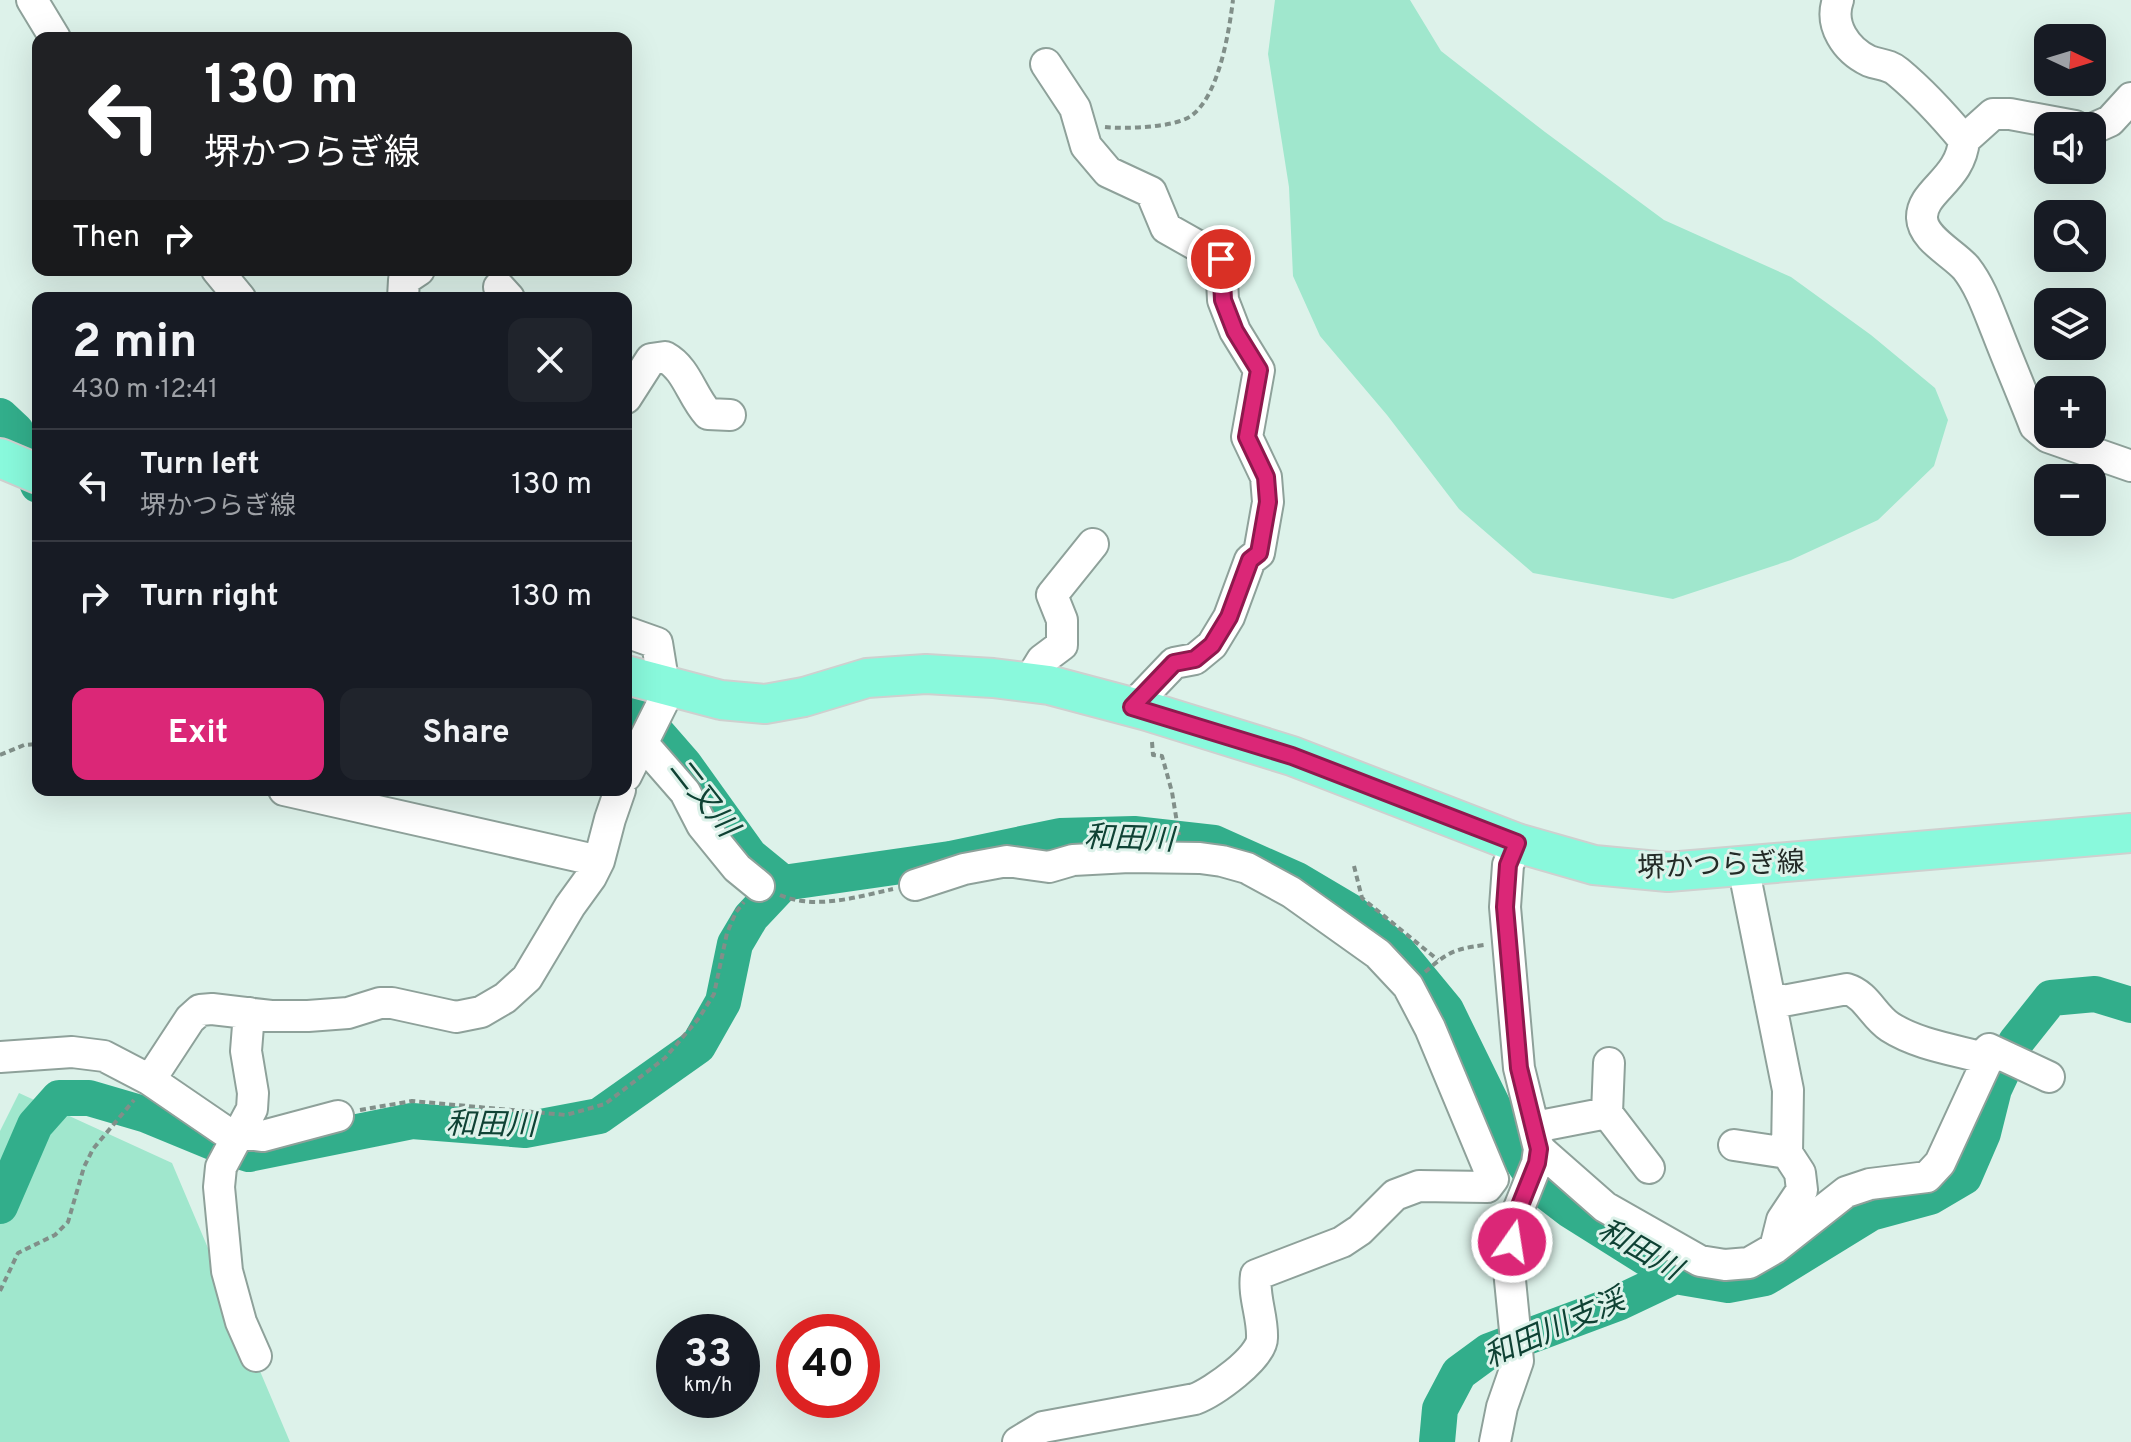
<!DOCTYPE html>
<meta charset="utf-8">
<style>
:root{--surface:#171b24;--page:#20242c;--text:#f1f3f6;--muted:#9ea1a6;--line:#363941;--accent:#db2777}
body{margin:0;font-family:Overpass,"Noto Sans JP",sans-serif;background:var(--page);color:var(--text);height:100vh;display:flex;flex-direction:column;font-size:30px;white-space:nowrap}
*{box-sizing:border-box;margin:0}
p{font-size:26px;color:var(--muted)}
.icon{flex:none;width:44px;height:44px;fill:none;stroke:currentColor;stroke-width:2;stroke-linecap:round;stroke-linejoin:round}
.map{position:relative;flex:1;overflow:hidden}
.panel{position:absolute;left:32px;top:292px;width:600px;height:504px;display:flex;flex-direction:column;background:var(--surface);border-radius:16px;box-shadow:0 8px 32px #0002}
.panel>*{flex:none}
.hud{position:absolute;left:32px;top:32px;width:600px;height:244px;border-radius:16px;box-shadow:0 8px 32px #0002;background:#202124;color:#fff;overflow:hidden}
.needle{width:52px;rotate:94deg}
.fabs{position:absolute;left:2034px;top:24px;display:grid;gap:16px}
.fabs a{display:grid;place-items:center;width:72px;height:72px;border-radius:16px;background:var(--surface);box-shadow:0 8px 32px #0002;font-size:40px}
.speed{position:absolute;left:656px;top:1314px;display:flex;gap:16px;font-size:40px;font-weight:700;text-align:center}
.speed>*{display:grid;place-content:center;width:104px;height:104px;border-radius:50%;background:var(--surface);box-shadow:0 8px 32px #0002;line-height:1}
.speed small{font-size:20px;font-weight:400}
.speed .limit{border:12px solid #d22;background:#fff;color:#111}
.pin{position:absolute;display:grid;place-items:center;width:68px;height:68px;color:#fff;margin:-34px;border:4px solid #fff;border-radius:50%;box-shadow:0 2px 8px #0007}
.me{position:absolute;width:88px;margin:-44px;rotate:13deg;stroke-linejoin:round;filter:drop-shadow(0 0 6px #0008)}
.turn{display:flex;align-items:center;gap:28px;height:168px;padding:0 40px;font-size:36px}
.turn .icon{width:104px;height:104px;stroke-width:2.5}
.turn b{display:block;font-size:56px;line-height:68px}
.then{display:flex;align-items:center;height:76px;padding:0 40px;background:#0003;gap:16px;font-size:30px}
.round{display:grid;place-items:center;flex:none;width:84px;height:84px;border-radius:16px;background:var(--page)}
.overview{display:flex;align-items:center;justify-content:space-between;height:136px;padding:0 40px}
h1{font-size:48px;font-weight:700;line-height:60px}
.cta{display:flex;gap:16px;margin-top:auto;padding:16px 40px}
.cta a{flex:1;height:92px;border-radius:16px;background:var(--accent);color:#fff;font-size:32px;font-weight:700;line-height:92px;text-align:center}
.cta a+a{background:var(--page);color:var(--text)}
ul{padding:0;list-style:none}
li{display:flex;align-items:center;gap:24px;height:112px;padding:0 40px;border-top:2px solid var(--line)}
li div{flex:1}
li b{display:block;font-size:30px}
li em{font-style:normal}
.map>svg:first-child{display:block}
.green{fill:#a0e7cd}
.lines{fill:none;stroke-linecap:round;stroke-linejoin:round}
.river{stroke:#32ae8b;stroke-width:36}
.minor-casing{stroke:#8ea19a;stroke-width:34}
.major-casing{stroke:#cfd0cf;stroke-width:42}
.path{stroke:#818f89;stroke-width:4;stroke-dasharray:6 4;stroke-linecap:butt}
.minor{stroke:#fff;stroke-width:30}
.major{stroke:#89f9dc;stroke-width:38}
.route-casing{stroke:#8e194d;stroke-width:20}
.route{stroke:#db2777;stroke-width:14}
.labels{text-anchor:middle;stroke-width:6;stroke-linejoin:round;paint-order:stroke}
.street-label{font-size:28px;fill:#232b27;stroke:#ddf2ea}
.water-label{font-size:30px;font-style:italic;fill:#0f4234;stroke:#ddf2ea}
</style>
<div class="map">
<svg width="2131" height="1442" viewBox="0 0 2131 1442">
<rect width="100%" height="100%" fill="#ddf2ea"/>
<path class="green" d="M1275,0h135l31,51 104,81 119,88 127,57 80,58 64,53 13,32 -14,46 -56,54 -87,40 -118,39 -140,-26 -74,-64 -72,-94 -67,-79 -27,-60 -4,-89 -21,-133z
M19,1093l153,70 118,279h-290v-311z"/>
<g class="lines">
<path class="river" d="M0,416l16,15 22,54
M626,712l17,5 41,47 66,92 33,27
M0,1206l35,-81 24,-27h30l58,17 68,28 34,11 163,-33 113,9 74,-14 99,-70 25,-44 12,-58 16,-27 32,-34 167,-24 110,-23 74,-2 80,9 83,37 54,32 48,41 47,57 67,137 27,40 30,23 105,66 53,9 37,-7 106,-65 59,-16 34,-20 19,-44 11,-44 22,-47 35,-44 44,-4 36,11
M1437,1442l3,-33 19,-36 30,-22 129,-48 57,-27"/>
<defs>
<path id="minor" d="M32,0l23,38
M1838,0c-9,25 8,50 31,61 10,4 20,3 29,11 24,20 46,44 66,68 -3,40 -43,51 -42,78 1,21 31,35 44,50 15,19 23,44 32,66 12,31 25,61 37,92l13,11 83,29
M1046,64l29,44 11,38 22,26 43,20 15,36 55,31 2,41 12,31 24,39 -12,67 19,40 2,25 -9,51 -9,7 -21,57 -17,28 -17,14 -21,4 -42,44
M2092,129l18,-8 21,-23
M1964,140l29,-26h17l65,12
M217,270l23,28
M499,287l10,11
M403,298l1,-18 15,-10
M626,398l25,-39 14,-2c22,12 26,38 43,57l22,1
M626,632l31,11 7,43
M1028,683l14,-23 20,-15v-25l-10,-25 41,-51
M644,745l41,47 17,33 35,43 22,18
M626,776l44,-88
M284,790l315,71
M915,885l49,-16 43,-8 42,6 24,-7 56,-3 71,1 22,3 25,7 44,24 87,62 30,32 22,42 63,151 -6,8 -68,-1 -24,9 -35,35 -18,12 -86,33c-3,21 7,42 6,63 0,20 -49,54 -67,61l-152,28 -25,15
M1769,996l14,5 64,-12c20,6 26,27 43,38 28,18 66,23 98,32
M249,1013l-3,38 7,42 -1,16 -31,58 -2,20 8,84 14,51 15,34
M0,1057l72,-5 32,4 46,24 76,52 37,4 75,-20
M1609,1063l-2,50 42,55
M150,1080l40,-61 10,-9 12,-1 59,7h37l40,-3 32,-10h12l64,14 25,-5 24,-14 22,-20 43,-72 21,-29 8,-16 11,-42 10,-29
M1535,1127l72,-14
M1734,1145l53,8 1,-63 -45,-224
M1539,1149l66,58 95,54 25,4 24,-2 26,-15 71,-56 24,-8 57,-7 13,-14 48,-104 1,-10 60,28
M1775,1248l7,-28 20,-30 -2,-17 -13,-20
M1495,1442l7,-35 16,-46 -9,-91 3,-28 7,-34 18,-45 2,-14 -20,-81 -14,-161 3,-42 9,-22"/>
<path id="major" d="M0,458l38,16
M626,675l95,25 44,4 39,-7 63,-19 59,-4 67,4 56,7 98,26 145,45 225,87 77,22 74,7 463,-39"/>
</defs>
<use href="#minor" class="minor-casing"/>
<use href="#major" class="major-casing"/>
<path class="path" d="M1105,127c20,2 68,1 86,-11 28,-20 38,-84 42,-116
M1152,742l1,13 9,1 10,36 7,43
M0,755l24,-10 14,-1
M1354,866l8,32 76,62
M780,895c35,15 77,2 113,-6
M1425,972c23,-20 29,-23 59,-27
M360,1110l52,-9 154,14 39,-11 60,-46 34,-40 15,-24 13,-61 9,-21 8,-10
M0,1291l18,-38 37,-18 13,-13 16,-55 9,-18 41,-49"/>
<use href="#minor" class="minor"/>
<use href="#major" class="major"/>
</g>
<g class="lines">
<defs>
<path id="route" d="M1221,259l2,41 12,31 24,39 -12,67 19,40 2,25 -9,51 -9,7 -21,57 -17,28 -17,14 -21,4 -42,44 160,49 225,87 -9,22 -3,42 14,161 20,81 -2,14 -18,45 -7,34"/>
</defs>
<use href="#route" class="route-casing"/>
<use href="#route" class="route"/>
</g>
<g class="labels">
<g class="street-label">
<text transform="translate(1721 864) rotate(-2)" y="10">堺かつらぎ線</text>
</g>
<g class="water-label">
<text transform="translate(704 797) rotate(52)" y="10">二又川</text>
<text transform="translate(1129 838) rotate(2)" y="10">和田川</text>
<text transform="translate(491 1124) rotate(1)" y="10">和田川</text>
<text transform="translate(1640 1249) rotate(30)" y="10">和田川</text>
<text transform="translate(1554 1328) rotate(-24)" y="10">和田川支渓</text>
</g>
</g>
</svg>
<div class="fabs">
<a><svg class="needle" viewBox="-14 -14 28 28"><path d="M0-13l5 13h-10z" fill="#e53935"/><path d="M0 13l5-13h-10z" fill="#9ea1a6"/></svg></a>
<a><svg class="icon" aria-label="sound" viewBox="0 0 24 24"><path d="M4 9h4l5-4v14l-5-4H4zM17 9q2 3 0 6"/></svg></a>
<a><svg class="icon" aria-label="search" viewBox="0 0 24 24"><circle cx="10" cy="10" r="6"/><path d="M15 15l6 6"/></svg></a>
<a><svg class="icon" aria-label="layers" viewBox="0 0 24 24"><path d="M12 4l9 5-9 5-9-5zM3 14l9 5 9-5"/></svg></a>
<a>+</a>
<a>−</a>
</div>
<div class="speed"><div>33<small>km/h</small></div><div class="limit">40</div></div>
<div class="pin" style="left:1221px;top:259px;background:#d93025"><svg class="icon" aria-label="arrive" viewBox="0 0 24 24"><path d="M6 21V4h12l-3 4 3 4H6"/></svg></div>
<svg class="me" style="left:1512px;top:1242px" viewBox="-20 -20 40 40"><circle r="17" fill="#db2777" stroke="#fff" stroke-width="3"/><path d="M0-11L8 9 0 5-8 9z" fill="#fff"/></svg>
<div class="hud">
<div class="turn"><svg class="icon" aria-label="left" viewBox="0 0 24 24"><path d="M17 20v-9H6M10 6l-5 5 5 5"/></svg><div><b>130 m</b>堺かつらぎ線</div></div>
<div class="then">Then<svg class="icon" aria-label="right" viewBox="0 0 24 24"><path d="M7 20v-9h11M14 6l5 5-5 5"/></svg></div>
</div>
<section class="panel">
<div class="overview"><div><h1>2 min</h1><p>430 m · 12:41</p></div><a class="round"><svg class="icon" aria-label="close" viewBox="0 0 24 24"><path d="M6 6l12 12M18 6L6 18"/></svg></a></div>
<ul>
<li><svg class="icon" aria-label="left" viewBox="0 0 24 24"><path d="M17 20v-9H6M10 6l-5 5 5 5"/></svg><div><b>Turn left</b><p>堺かつらぎ線</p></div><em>130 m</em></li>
<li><svg class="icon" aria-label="right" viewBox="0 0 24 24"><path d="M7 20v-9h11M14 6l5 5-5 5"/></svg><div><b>Turn right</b></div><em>130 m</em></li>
</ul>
<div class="cta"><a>Exit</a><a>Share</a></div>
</section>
</div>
